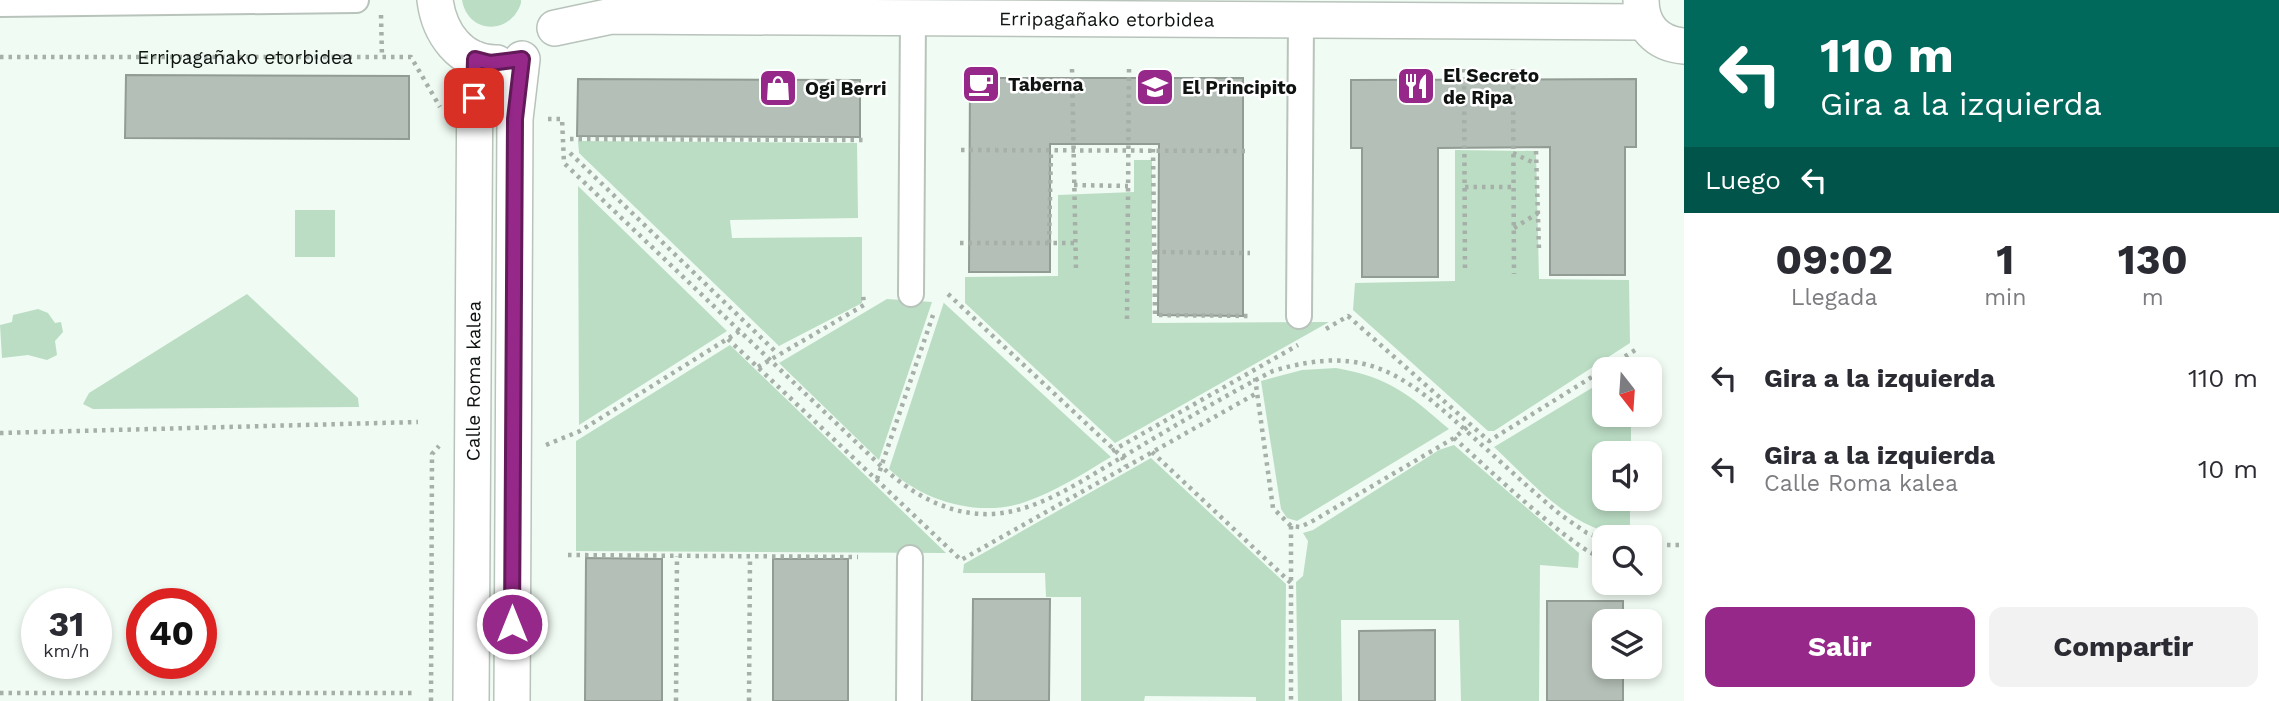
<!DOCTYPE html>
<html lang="es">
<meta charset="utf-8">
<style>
:root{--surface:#fff;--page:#f2f2f3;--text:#2b2b33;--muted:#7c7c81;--accent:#962889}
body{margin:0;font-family:"Work Sans",sans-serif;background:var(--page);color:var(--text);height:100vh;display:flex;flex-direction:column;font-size:26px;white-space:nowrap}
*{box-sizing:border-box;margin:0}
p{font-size:23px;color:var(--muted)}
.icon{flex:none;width:38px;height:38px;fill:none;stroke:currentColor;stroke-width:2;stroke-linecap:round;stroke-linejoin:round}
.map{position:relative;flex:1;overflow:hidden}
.panel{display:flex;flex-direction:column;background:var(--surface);width:595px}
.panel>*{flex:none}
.guide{background:#00695c;color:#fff;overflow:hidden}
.needle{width:46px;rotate:163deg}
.tools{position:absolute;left:1592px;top:357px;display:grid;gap:14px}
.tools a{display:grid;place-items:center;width:70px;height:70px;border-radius:14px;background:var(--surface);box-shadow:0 4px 10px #0003;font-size:35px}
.speed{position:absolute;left:21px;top:588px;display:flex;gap:14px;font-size:35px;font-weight:700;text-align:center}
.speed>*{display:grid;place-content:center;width:91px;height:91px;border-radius:50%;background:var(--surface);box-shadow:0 4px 10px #0003;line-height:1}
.speed small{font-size:18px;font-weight:400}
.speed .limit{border:10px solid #d22;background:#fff;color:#111}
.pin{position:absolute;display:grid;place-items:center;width:60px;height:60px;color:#fff;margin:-30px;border-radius:14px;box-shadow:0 4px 10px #0006}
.me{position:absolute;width:77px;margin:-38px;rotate:0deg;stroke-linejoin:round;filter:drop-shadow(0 0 5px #0008)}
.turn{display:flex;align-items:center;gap:24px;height:147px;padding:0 21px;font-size:32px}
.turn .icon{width:91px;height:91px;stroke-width:2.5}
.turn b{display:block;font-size:49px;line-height:60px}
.then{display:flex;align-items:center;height:66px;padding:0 21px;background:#0003;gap:14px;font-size:26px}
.eta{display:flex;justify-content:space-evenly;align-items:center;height:119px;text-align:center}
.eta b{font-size:42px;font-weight:700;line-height:49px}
.button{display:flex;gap:14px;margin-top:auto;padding:14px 21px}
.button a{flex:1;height:80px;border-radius:14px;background:var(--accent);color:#fff;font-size:28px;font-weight:700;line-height:80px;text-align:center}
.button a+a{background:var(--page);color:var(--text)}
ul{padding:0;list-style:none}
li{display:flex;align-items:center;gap:21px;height:91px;padding:0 21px}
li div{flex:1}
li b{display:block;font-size:26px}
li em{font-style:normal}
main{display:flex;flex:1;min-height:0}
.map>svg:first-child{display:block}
.green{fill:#bbddc4}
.building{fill:#b4bfb7;stroke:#929c95;stroke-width:2}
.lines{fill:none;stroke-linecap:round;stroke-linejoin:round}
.street-casing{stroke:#b8c3bb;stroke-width:28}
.secondary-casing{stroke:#b8c3bb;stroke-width:38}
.path{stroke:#a6afa8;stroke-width:4.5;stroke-dasharray:3.5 5;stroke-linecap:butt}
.street{stroke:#fff;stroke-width:24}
.secondary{stroke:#fff;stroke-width:35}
.route-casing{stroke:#621a59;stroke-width:18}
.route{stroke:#962889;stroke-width:12}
.labels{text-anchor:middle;stroke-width:5;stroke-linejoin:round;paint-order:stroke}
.street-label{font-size:19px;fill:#0f1310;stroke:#fff}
.poi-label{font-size:19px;font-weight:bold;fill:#0f1310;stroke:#fff;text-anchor:start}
</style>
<main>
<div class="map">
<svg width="1684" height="701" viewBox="0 0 1684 701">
<rect width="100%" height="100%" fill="#f0fbf3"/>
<path class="green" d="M462,0h59v3c-10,32 -53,32 -59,-3z
M578,141l279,2 1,75 -128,2 2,18 130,-1v66l-83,43 -200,-193z
M1455,150l81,1 3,128 90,1 1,63 -136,88h-6l-135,-121 2,-27 100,-2z
M1134,160h18v163l177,-1 -214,121 -150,-140v-26l93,-1v-81l76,-3z
M578,186l149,145 -148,94z
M295,210h40v47h-40z
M247,294l111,104 1,9 -266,2 -10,-5 6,-11z
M887,299l45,3 -53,158 -100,-97z
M944,302v1l167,154c-27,16 -56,35 -86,45 -46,16 -103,-1 -136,-33z
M38,309l10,4 7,10 6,-1 2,10 -8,9 2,14 -10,5 -19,-5 -26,3 -2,-33 12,-3 1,-7z
M730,345l216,208 -370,-2v-110z
M1336,368c55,10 72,26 113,61l-152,92 -10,-3 -6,-9 -20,-128 41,-11z
M1605,380v35h26v38h-26v46h25v38c-60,-7 -94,-51 -136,-90z
M1454,445l125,108 -1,15 -38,-3 -1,136h-78l-2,-81h-118l1,81h-44l-2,-119 7,-6 5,-35 -5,-8 10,-3 126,-80z
M1151,458l135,126 -1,117h-29v-4l-111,-1 -1,5h-63v-104h-35l-1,-24h-82l1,-9z"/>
<path class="building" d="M126,75l283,1v63l-284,-1z
M970,78h273v238l-85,-1 1,-171h-109v128h-81z
M578,79l282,1v57l-283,-1z
M1636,79v68h-11v128h-75v-128l-112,1v129h-76v-129h-11v-68z
M586,558l76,1v142h-77z
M773,559h75v142h-75z
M973,599h77l-1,102h-77z
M1547,601h76v20h-18v46h18v34h-76z
M1435,630v71h-76v-70z"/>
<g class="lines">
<defs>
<path id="street" d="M0,4l356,-4
M911,294l2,-276
M1299,316l2,-296
M909,701l1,-143"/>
<g id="secondary">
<path d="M435,0c4,32 25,64 62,63"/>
<path d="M1641,0c0,27 16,44 43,46"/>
<path id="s2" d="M555,28l57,-12 1032,6"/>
<path id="s3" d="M471,701l4,-642"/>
<path d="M512,701l3,-582 7,-60"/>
</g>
</defs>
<use href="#street" class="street-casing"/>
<use href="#secondary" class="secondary-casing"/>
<g class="path">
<path d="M381,15l1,42"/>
<path id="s1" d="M0,57h411l29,50"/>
<path d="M1072,69l4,201"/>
<path d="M1464,69l1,204"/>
<path d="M1513,69l1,205"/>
<path d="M548,119h14l2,44 318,304c31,28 68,49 111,47 47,-3 91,-35 131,-58 49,-29 98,-59 149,-85 95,-29 133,5 200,66 29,26 58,53 88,78l26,18 18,7"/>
<path d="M570,139l293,1"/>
<path d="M1153,149l2,166 95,1"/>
<path d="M961,150l288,1"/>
<path d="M1536,151l3,99"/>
<path d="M570,153l208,201"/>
<path d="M1513,153l23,11"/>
<path d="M1074,185l54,1"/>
<path d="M1465,187h49"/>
<path d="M1514,228l24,-15"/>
<path d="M960,243h116"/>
<path d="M1049,243l2,-93"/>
<path d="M1154,252l96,1"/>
<path d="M948,294l174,163 4,9"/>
<path d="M1127,319l2,-250"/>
<path d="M1326,329l22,-13 141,125 148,-92"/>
<path d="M728,339l233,221 296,-167"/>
<path d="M758,367l106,-62 -1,-11"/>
<path d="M1255,378l18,130 18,18 9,1 11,-5 143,-84 17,-14"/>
<path d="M0,433l418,-11"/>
<path d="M1454,438c25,22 126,119 151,120"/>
<path d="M546,445l34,-14 160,-100"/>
<path d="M1112,451l186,-106"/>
<path d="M1152,452l139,131"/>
<path d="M877,479l56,-164"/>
<path d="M1291,526v175"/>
<path d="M1650,545h34"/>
<path d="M568,555l290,2"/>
<path d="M0,693h416"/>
<path d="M431,701l1,-247 7,-8"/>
<path d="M676,701l1,-145"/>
<path d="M749,701l1,-144"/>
</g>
<use href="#street" class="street"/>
<use href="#secondary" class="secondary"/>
</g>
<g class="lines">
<defs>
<path id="route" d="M474,98l1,-39 15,4 32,-4 -7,60 -3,505"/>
</defs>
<use href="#route" class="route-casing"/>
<use href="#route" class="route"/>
</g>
<defs>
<symbol id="cafe-square" viewBox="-11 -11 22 22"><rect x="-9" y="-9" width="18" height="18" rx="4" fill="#962889" stroke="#fff"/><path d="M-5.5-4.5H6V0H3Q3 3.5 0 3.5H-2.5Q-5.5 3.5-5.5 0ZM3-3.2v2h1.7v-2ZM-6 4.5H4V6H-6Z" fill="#fff"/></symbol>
<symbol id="restaurant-square" viewBox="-11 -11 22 22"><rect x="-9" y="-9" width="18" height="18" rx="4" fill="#962889" stroke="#fff"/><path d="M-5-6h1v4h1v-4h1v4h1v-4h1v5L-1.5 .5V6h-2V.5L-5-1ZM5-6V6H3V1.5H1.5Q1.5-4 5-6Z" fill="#fff"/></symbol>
<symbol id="school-square" viewBox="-11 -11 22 22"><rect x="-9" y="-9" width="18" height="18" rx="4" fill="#962889" stroke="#fff"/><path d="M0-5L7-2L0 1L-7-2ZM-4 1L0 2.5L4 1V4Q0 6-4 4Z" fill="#fff"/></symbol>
<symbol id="shop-square" viewBox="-11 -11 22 22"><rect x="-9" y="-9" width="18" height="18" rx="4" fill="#962889" stroke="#fff"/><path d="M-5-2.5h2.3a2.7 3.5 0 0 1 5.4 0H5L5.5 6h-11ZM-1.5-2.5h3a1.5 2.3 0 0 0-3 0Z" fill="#fff"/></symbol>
</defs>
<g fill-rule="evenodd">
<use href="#cafe-square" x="959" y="62" width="44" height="44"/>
<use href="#restaurant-square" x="1394" y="64" width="44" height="44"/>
<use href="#school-square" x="1133" y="65" width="44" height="44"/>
<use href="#shop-square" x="756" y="66" width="44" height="44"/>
</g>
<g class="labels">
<g class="street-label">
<text dy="7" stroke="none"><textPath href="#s2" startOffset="553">Erripagañako etorbidea</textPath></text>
<text dy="7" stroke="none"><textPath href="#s1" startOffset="245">Erripagañako etorbidea</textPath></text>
<text dy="7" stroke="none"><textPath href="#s3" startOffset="320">Calle Roma kalea</textPath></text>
</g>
<g class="poi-label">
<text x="1443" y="82">El Secreto<tspan x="1443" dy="22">de Ripa</tspan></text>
<text x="1008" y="91">Taberna</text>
<text x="1182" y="94">El Principito</text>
<text x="805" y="95">Ogi Berri</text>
</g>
</g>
</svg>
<div class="tools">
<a><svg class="needle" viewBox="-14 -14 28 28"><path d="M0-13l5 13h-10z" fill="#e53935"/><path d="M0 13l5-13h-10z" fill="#7c7c81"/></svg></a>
<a><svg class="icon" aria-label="sound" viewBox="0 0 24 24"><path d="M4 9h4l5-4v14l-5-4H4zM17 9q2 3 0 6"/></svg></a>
<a><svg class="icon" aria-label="search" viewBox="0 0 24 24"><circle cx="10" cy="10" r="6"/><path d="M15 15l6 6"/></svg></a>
<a><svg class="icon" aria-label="layers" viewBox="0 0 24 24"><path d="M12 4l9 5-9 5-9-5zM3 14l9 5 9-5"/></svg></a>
</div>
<div class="speed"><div>31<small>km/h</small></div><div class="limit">40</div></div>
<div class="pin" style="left:474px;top:98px;background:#d93025"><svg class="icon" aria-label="arrive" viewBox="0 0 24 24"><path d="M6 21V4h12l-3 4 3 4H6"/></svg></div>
<svg class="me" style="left:512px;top:624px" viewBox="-20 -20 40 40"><circle r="17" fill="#962889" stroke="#fff" stroke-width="3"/><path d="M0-11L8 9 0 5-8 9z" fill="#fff"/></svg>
</div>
<section class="panel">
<div class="guide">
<div class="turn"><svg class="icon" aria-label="left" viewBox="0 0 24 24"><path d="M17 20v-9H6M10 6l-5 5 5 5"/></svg><div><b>110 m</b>Gira a la izquierda</div></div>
<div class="then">Luego<svg class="icon" aria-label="left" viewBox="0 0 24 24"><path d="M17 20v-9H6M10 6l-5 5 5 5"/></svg></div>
</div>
<div class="eta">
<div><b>09:02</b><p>Llegada</p></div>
<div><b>1</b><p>min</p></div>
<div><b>130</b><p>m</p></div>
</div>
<ul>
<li><svg class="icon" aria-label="left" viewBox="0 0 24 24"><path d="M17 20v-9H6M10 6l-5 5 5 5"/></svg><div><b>Gira a la izquierda</b></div><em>110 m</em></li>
<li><svg class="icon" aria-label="left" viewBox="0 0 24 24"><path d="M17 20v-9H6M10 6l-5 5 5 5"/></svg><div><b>Gira a la izquierda</b><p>Calle Roma kalea</p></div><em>10 m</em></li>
</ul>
<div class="button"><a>Salir</a><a>Compartir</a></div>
</section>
</main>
